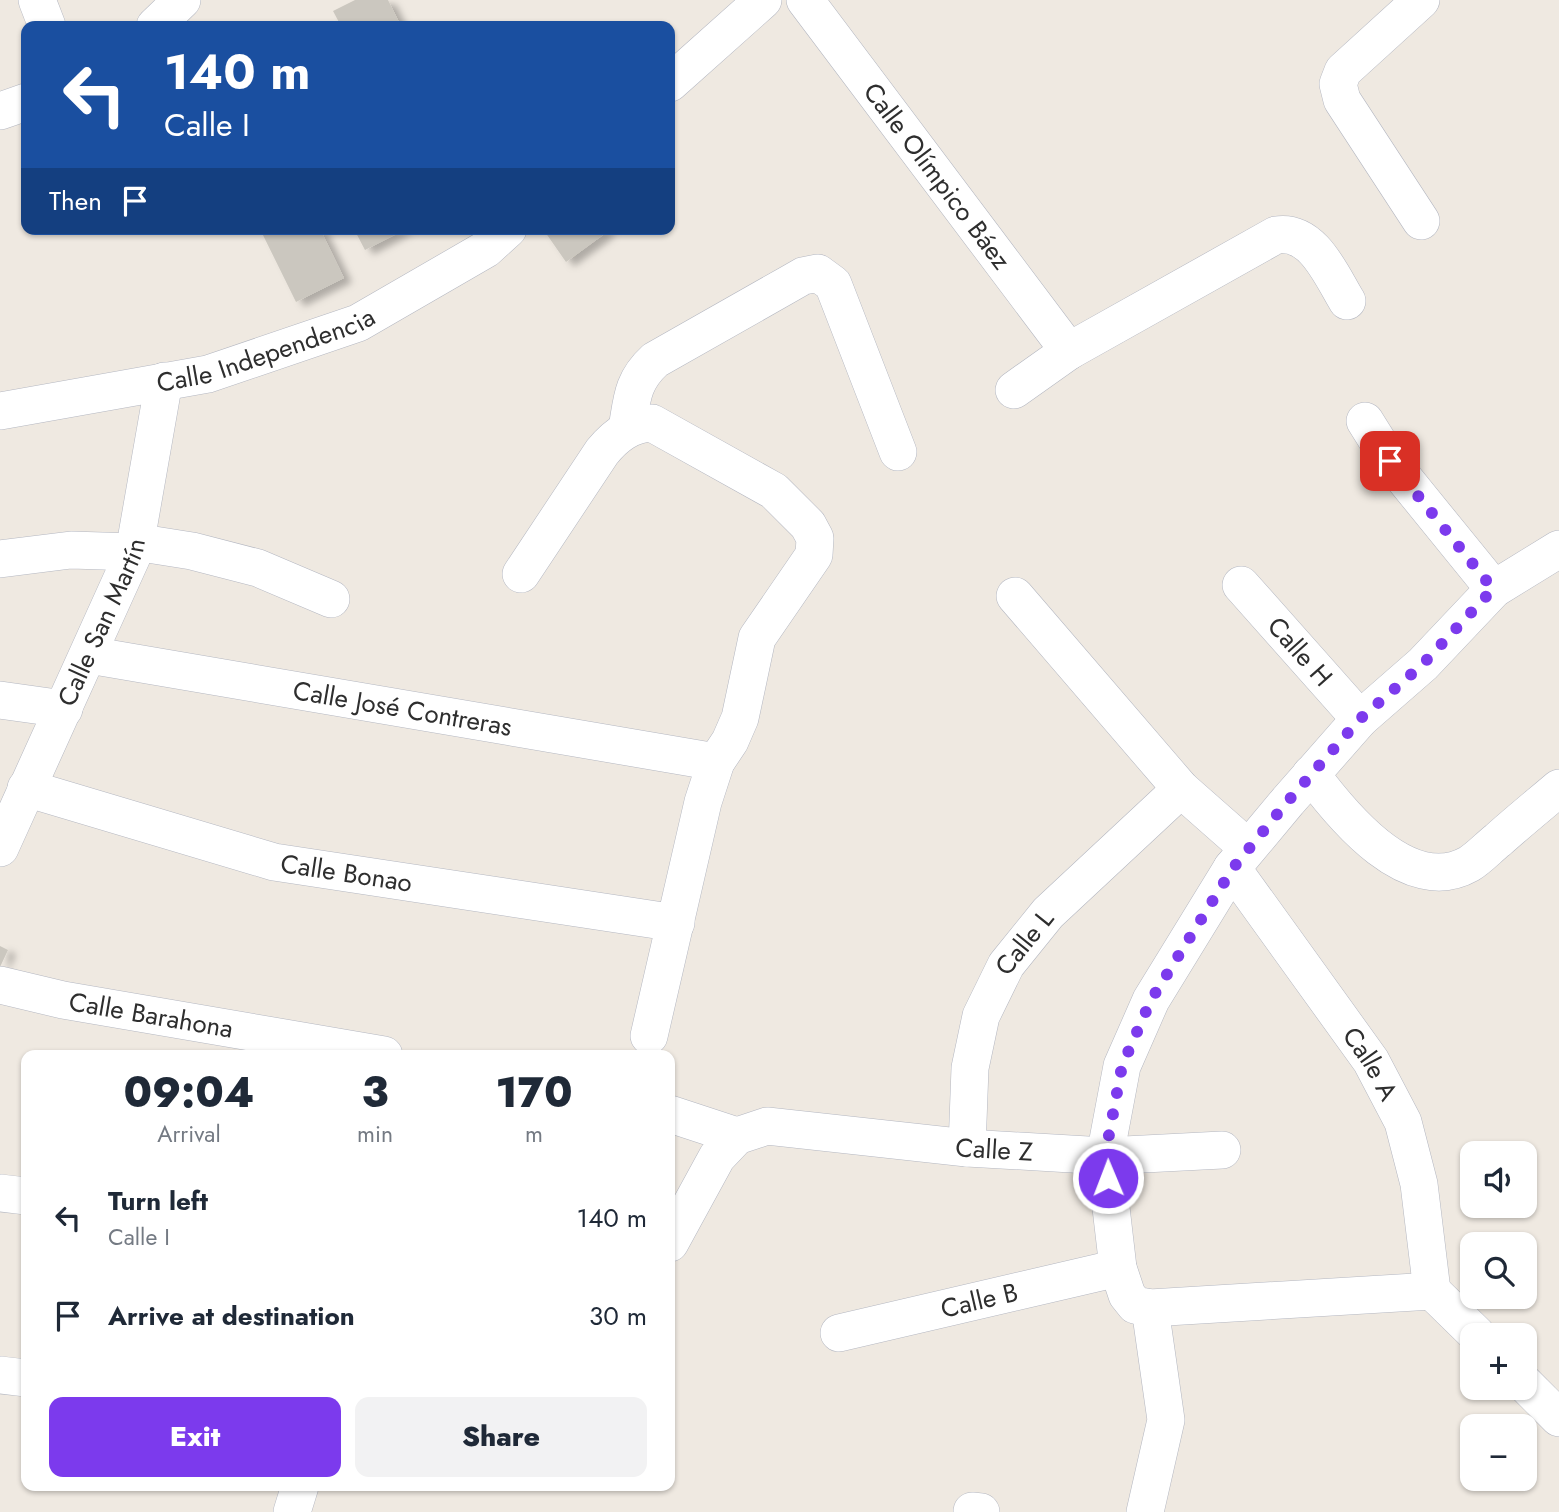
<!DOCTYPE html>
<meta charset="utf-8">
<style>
:root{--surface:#fff;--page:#f2f2f3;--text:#1f2937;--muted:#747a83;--accent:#7c3aed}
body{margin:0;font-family:Jost,sans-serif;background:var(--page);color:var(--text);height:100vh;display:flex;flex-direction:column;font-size:26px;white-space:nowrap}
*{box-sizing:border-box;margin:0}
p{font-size:23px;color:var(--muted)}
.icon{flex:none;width:38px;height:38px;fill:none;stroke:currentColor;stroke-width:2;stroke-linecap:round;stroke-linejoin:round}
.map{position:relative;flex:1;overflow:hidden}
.side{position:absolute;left:21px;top:1050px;width:654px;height:441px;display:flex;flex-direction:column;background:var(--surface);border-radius:14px;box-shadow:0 2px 5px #0004}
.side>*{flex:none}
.banner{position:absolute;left:21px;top:21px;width:654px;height:214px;border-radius:14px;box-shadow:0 2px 5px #0004;background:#1a4fa0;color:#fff;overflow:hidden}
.controls{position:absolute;left:1460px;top:1141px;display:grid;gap:14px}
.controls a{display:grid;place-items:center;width:77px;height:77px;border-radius:14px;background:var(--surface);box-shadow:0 2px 5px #0004;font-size:35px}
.pin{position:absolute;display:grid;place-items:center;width:60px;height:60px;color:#fff;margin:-30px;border-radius:14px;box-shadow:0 4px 10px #0006}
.me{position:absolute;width:77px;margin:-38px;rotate:359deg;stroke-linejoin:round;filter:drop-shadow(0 0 5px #0008)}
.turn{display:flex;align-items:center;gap:24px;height:147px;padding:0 28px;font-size:32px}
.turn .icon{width:91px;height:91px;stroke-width:2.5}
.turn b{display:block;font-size:49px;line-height:60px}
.then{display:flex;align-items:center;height:66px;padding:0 28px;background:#0003;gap:14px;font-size:26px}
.eta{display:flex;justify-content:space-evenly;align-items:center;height:119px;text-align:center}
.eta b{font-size:42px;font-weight:800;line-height:49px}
.primary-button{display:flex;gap:14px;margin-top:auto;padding:14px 28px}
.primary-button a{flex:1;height:80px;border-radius:14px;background:var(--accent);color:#fff;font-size:28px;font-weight:800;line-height:80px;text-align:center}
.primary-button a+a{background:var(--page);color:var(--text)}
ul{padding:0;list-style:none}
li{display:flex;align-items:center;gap:21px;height:98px;padding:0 28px}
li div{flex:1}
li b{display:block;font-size:26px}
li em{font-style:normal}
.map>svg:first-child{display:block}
.building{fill:#cbc7bf;filter:url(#shadow)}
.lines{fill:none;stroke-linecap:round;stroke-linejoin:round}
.street-casing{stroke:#b4b7c1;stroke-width:38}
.street{stroke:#fff;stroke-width:37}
.route{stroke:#7c3aed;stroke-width:12;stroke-dasharray:0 21.6}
.labels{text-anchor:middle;stroke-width:5;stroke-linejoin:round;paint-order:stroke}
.street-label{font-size:26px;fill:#2e2e2e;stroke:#fff}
</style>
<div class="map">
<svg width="1559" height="1512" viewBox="0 0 1559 1512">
<defs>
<filter id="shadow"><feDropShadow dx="8" dy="4.5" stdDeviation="3.5" flood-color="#0004"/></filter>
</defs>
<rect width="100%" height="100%" fill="#efe9e1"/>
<path class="building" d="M355,0h33l13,26h-60l-8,-15z
M260,229h60l24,49 -48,24z
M354,229h52l-41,21z
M543,229h62l2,3 -41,30z
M0,946l8,4 -8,17z"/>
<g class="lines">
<defs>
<g id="street">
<path d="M37,0l10,26"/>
<path id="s1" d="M805,0l264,351"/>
<path d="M155,26l27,-26"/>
<path d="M670,83l93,-83"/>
<path d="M0,111l26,-9"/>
<path d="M1421,221l-79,-121 -4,-16 5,-13 78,-71"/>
<path d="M1014,390l55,-39 207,-116c37,-6 55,40 71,66"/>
<path id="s2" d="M0,411l208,-37 150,-51 128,-74 22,-20"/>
<path d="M1365,421l25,40 104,128"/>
<path d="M627,429c5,-30 5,-48 28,-69l134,-76 14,-8 15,-3 15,11 65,168"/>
<path d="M135,542l57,9 66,17 73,31"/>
<path d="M0,559l71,-9 63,2"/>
<path d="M521,574l81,-122c13,-16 28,-28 50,-29l122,68 34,34 7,13 -1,17 -57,83 -17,80 -10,23 -14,21 -13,40 -54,234"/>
<path id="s3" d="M1241,585l119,134"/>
<path d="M1015,596l166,193 67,59"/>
<path id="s4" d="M89,655l627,107"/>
<path d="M0,700l64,9"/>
<path d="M1311,774c32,43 98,124 158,90 10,-6 20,-17 29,-24 20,-18 41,-35 61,-52"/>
<path id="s5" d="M26,788l248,74 402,61"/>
<path id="s6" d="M0,848l134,-296 30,-171"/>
<path id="s7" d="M1232,868l139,193 32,61 16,62 13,107"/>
<path id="s8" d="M0,985l63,15 321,55"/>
<path d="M670,1114l67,22"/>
<path id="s9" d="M967,1148l3,-80 11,-52 25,-51 42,-52 133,-124"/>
<path d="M0,1193l26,3"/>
<path id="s10" d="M670,1243l47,-86 20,-21 30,-10 200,22 138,8 117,-6"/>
<path d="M1432,1291l-282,17 -15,-3 -8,-10 -9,-27 -13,-112 17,-90 29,-66 81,-132 56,-67 72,-82 63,-55 71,-75 65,-40"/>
<path d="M1432,1291l45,44"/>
<path id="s11" d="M839,1333l279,-65"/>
<path d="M0,1375l26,3"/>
<path d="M1524,1383l35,35"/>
<path d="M972,1511l9,1"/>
<path d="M292,1512l8,-26"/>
<path d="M1145,1512l21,-92 -16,-112"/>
</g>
</defs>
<use href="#street" class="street-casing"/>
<use href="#street" class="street"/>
</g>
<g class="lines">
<path class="route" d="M1108,1178l-3,-22 17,-90 29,-66 82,-132 55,-67 72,-82 63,-55 70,-75 -103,-128"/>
</g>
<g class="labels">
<g class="street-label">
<text dy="9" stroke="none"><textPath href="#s1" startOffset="220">Calle Olímpico Báez</textPath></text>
<text dy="9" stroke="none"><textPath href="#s2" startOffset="273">Calle Independencia</textPath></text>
<text dy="9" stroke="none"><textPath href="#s6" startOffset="248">Calle San Martín</textPath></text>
<text dy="9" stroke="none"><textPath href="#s3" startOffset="89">Calle H</textPath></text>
<text dy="9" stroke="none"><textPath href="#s4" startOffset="318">Calle José Contreras</textPath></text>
<text dy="9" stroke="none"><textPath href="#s5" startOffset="332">Calle Bonao</textPath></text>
<text dy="9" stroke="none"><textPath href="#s9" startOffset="219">Calle L</textPath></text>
<text dy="9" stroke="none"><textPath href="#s8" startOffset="154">Calle Barahona</textPath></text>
<text dy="9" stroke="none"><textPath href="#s7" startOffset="240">Calle A</textPath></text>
<text dy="9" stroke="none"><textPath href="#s10" startOffset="387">Calle Z</textPath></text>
<text dy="9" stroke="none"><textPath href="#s11" startOffset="144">Calle B</textPath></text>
</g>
</g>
</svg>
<div class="controls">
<a><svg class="icon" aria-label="sound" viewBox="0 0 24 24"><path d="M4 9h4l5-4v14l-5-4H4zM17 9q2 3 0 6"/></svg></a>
<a><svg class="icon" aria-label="search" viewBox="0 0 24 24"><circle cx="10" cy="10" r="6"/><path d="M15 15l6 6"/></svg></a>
<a>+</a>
<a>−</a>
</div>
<div class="pin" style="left:1390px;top:461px;background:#d93025"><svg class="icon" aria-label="arrive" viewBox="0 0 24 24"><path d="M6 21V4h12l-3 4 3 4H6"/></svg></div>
<svg class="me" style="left:1108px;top:1178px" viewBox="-20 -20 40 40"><circle r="17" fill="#7c3aed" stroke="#fff" stroke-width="3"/><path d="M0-11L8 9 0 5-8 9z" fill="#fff"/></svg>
<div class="banner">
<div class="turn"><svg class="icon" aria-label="left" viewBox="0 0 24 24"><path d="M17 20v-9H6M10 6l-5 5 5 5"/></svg><div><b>140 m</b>Calle I</div></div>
<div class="then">Then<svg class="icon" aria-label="arrive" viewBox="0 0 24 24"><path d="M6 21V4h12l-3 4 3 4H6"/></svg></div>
</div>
<section class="side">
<div class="eta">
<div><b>09:04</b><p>Arrival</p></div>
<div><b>3</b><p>min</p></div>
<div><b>170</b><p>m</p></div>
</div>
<ul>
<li><svg class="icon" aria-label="left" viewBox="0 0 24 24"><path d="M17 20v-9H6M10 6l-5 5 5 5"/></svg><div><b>Turn left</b><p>Calle I</p></div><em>140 m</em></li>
<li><svg class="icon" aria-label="arrive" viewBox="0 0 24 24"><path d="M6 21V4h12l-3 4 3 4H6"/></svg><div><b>Arrive at destination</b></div><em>30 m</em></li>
</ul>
<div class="primary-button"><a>Exit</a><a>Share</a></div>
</section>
</div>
